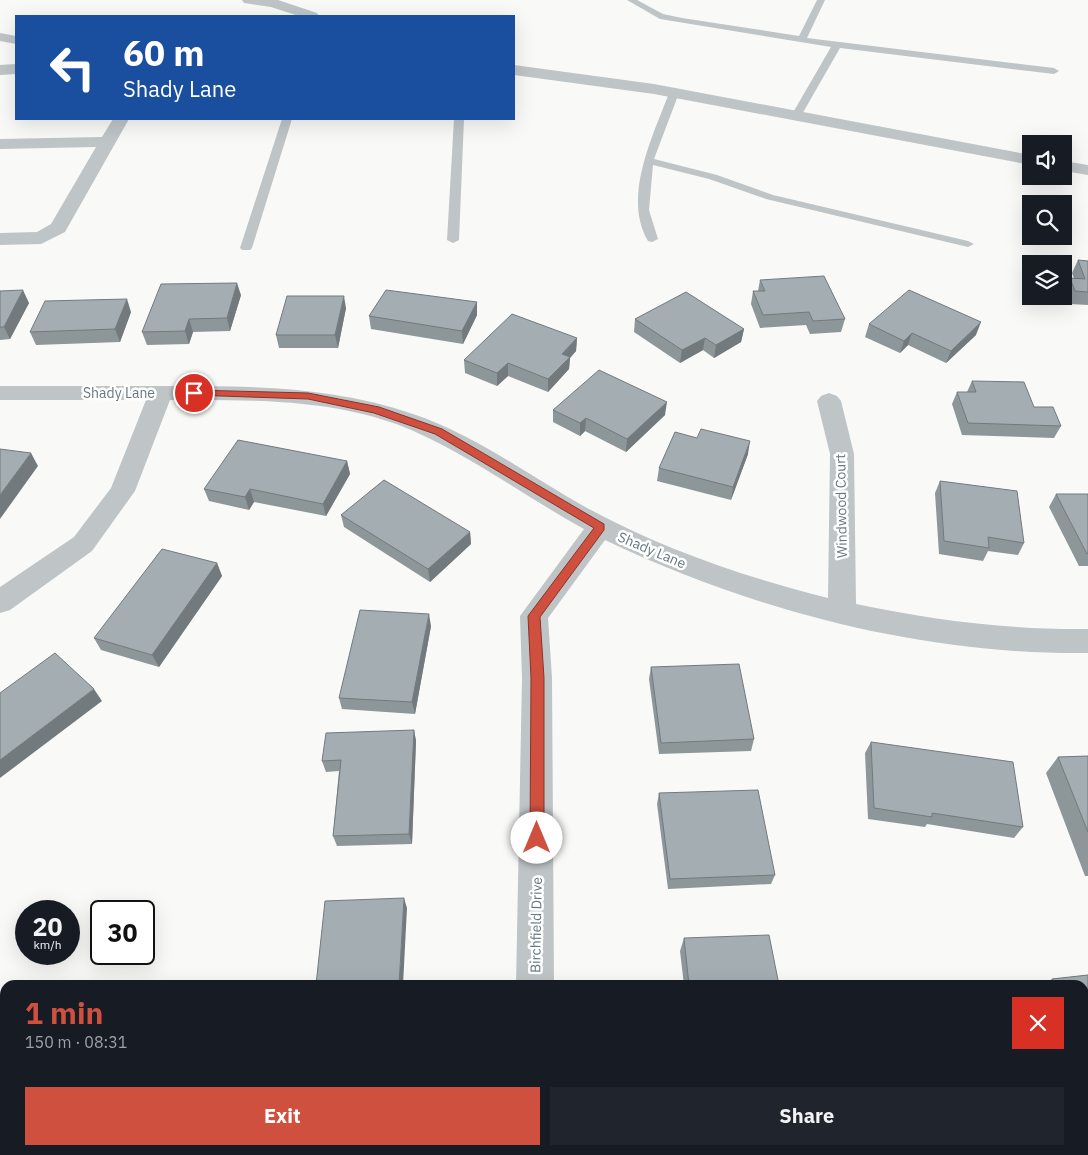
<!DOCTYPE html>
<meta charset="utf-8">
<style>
:root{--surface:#171b24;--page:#20242c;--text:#f1f3f6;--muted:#9ea1a6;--accent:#d05040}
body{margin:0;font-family:"IBM Plex Sans",sans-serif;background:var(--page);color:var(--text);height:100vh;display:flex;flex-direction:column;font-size:19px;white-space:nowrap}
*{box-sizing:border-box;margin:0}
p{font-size:16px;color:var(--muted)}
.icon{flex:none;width:28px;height:28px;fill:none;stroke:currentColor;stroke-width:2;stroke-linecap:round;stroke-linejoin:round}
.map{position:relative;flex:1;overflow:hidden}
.side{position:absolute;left:0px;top:980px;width:1089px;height:175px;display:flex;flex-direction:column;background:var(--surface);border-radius:15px 15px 0 0;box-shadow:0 5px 20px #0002}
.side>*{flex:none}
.guide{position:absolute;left:15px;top:15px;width:500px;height:105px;border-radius:0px;box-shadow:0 5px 20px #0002;background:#1a4fa0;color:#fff;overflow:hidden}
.buttons{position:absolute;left:1022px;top:135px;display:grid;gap:10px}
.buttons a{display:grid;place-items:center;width:50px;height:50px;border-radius:0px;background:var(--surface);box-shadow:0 5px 20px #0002;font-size:25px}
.speed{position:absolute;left:15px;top:900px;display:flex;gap:10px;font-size:25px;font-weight:700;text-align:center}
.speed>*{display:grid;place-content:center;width:65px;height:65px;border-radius:50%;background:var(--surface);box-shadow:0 5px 20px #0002;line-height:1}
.speed small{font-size:12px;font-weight:400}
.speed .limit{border:2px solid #111;border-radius:8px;background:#fff;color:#111}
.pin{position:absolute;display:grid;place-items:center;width:42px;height:42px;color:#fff;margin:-21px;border:2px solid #fff;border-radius:50%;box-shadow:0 1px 5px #0007}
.me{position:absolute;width:55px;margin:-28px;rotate:0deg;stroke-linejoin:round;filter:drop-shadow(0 0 4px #0008)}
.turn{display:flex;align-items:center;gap:18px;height:105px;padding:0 25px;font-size:22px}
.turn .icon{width:65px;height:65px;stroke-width:2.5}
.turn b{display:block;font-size:35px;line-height:42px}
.round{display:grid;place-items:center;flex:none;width:52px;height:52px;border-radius:0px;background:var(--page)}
.headline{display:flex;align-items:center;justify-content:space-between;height:85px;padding:0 25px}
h1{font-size:30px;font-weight:800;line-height:38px;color:var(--accent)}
.action{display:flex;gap:10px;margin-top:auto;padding:10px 25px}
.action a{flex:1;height:58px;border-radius:0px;background:var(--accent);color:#fff;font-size:20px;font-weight:800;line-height:58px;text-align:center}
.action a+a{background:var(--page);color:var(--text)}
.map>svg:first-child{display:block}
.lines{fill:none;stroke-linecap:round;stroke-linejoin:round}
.service{fill:#bfc4c6;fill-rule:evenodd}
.minor{fill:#bfc4c6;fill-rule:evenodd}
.wall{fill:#8d9699}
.shaded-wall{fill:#737a7d}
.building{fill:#a4aeb2;stroke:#737a7d}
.route{fill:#d05040;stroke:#87342a}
.labels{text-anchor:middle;stroke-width:5;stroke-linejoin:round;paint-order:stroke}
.street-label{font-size:14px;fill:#67787f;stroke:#fff}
</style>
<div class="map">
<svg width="1088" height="1155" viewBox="0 0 1088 1155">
<rect width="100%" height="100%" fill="#f9f9f8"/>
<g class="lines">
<path class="service" d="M627,0h10l26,14 19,4 117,18 18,-36h8l-18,38 247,30 5,3 -5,3 -214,-26 -39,68 -5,3 -5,-3 40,-69 -171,-28z
M674,90l5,3 -25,66 63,16 56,20 195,46 6,3 -6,3 -202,-48 -57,-20 -56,-14 -4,45 9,29 -6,3 -4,-1c-26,-44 5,-105 21,-148z
M282,119h10l-40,129 -2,2h-8l-2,-2z
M454,119h10l-5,121 -6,3 -6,-3z"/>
<path class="minor" d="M242,0h36l39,13 2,3h-20l-28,-9 -27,-4z
M0,33l16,3v8l-16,-3z
M16,64v10l-16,1v-10z
M514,65l140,19 377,71v10l-377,-71 -140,-19z
M113,119h16l-64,113 -24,12 -41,1v-12l37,-1 14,-8 45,-77 -96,2v-10l102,-2z
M1064,161l24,4v10l-24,-4z
M0,386c56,0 111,0 167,0 84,0 166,0 246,28 63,21 116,62 174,94 76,41 157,69 241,90l2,-144 -13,-53 4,-5 8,-3 8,3 4,5 13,53 2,150c76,16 154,26 232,25v24c-166,2 -334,-42 -483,-113l-57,78 4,60 2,307h-38l6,-307 -2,-62 64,-87c-62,-34 -119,-78 -185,-104 -73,-27 -153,-25 -229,-25l-35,91 -43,60 -82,59 -10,3v-26l74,-50 37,-49 35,-88h-146z
M497,1150h40v5h-42z"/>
</g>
<path class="wall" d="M1078,260l10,1v44l-19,-1 -5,-13 6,-13h4l-2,-5z
M760,280l85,39 -4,13 -31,2 -4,-9 -46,3 -9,-24 2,-13h5z
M0,291l29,12 -19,36 -10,1z
M241,295l-11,36 -37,1 -4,12 -42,1 -5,-13z
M477,302v13l-14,29 -92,-15 -2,-13z
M346,308l-8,40h-59l-3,-13z
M131,312l-11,30 -84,3 -6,-13z
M635,319l109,10 -3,13 -27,16 -11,-8 -23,13 -46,-31z
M869,324l107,11 -30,28 -38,-18 -8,8 -35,-16z
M577,338l-1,13 -6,7 -1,11 -21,23 -40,-16 -11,10 -32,-13 -1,-13z
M972,381l62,26 27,19 -7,12 -92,-3 -10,-31 5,-12h10z
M553,410l112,5 -39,37 -41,-21 -5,5 -27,-14z
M697,438l51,16 -17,46 -74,-19 2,-13z
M347,461l3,13 -24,42 -72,-14 -5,8 -40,-9 -5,-12z
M940,481l84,62 -6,12 -30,-4 -5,10 -44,-7 -4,-61z
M1056,494h32v72h-9l-30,-59z
M341,515l129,17 1,12 -41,38 -86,-55z
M217,563l5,13 -63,91 -58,-17 -7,-12z
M431,626l-16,88 -73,-5 -3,-11z
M651,667l103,72 -3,12 -92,3 -10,-75z
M414,730l2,11 -4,103 -75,2 -4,-10 6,-65 -13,1 -4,-11z
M871,742l152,85 -9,11 -87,-14 -2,3 -57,-8 -3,-66z
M1088,756v120h-3l-39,-103 12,-16z
M659,793l116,82 -4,9 -103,5 -11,-85z
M684,938l95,47h-95l-4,-34z
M1088,975v133l-4,1v-124h-40l8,-6z
M882,1150h90l1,5h-91z
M972,1150h70l-9,5h-27z"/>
<path class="shaded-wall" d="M237,283l4,12 -11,36 -3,-13z
M23,290l6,13 -19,36 -6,-12z
M344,296l2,12 -8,40 -3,-13z
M127,299l4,13 -11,30 -5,-13z
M477,302v13l-14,29 -1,-13z
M189,319l4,13 -4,12 -4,-13z
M981,322l-5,13 -30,28 5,-12z
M744,329l-3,13 -27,16 2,-13z
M912,333l-4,12 -8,8 4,-12z
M577,338l-1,13 -6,7 -1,11 -21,23v-13l14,-25z
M705,338l-2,12 -23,13 2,-13z
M508,363v13l-11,10v-13z
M667,402l-2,13 -39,37 1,-13z
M586,418l-1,13 -5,5v-13z
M750,441l-2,13 -17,46 2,-13z
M31,453l7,13 -38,53v-24z
M347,461l3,13 -24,42 -3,-12z
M250,489l4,13 -5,8 -4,-13z
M470,532l1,12 -41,38 -2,-13z
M217,563l5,13 -63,91 -7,-12z
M429,614l2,12 -16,88 -3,-12z
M94,689l8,12 -102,77v-18z
M414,730l2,11 -4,103 -3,-10z
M404,898l3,10 -4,77h-4z
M356,1150h8l-1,5h-8z"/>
<path class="building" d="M1078,260l10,1v31l-13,-1 -5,-13 15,1z
M824,276l21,43 -32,2 -4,-9 -46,3 -10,-24h12l-5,-11z
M237,283l-10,35 -38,1 -4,12 -43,1 19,-48z
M23,290l-19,37h-4v-36z
M386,290l91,12 -15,29 -93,-15z
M909,290l72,32 -30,29 -39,-18 -8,8 -35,-17z
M686,292l58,37 -28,16 -11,-7 -23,12 -47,-31z
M287,296h57l-9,39h-59z
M127,299l-12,30 -85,3 15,-31z
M512,314l65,24 -15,16 8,3 -22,22 -40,-16 -11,10 -33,-13z
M599,370l68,32 -40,37 -41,-21 -6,5 -27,-13z
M972,381l52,1 10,25h19l8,19 -93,-3 -11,-31h19z
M701,429l49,12 -17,46 -74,-19 16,-36 22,6z
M238,440l109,21 -24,43 -73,-15 -5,8 -41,-8z
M0,449l31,4 -31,42z
M384,480l86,52 -42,37 -87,-54z
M940,481l77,10 7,52 -36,-6 1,11 -45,-7z
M1056,494h32v59l-1,1z
M162,549l55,14 -65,92 -58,-17z
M360,610l69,4 -17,88 -73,-4z
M55,653l39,36 -94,71v-67z
M739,664l15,75 -93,4 -10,-76z
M414,730l-5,104 -76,2 8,-76 -19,1 4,-28z
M871,742l142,20 10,65 -91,-14v4l-58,-9z
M1088,756v76l-30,-75z
M758,790l17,85 -105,4 -11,-86z
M404,898l-5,87h-83l9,-84z
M769,935l10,50h-90l-5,-47z
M1088,975v92l-4,-10v-72h-29l-3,-6z
M258,1150h98l-1,5h-98z
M893,1150h79l1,5h-79z"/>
<path class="route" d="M194,390l114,3 71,14 63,22 162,95v6l-64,87 4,61v160l-2,4 -5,2 -5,-2 -2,-4 1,-160 -3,-62 66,-88 -159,-94 -61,-21 -66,-14 -117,-4v-4z"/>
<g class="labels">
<g class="street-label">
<text x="119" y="398">Shady Lane</text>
<text transform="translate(841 506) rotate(-91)" y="5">Windwood Court</text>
<text transform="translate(652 550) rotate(23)" y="5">Shady Lane</text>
<text transform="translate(536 925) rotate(-89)" y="5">Birchfield Drive</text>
</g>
</g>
</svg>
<div class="buttons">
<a><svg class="icon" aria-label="sound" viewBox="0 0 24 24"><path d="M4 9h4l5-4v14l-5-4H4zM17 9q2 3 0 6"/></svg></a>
<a><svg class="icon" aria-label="search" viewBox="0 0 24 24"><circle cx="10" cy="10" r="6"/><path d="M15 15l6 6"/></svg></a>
<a><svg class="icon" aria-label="layers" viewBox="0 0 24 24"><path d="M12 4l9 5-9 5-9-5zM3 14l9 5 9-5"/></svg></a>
</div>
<div class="speed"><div>20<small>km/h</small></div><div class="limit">30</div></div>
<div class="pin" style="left:194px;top:393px;background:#d93025"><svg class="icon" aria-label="arrive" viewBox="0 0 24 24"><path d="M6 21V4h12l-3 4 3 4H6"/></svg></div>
<svg class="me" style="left:537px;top:838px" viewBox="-20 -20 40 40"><circle r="19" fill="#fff"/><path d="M0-13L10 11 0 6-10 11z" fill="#d05040"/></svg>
<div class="guide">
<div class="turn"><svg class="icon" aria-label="left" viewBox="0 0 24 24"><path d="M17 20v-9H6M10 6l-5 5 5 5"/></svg><div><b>60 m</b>Shady Lane</div></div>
</div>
<section class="side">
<div class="headline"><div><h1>1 min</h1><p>150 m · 08:31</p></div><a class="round" style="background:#d93025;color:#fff"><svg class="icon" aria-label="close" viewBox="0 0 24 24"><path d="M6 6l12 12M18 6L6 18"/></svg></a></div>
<div class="action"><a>Exit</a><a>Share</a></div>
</section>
</div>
